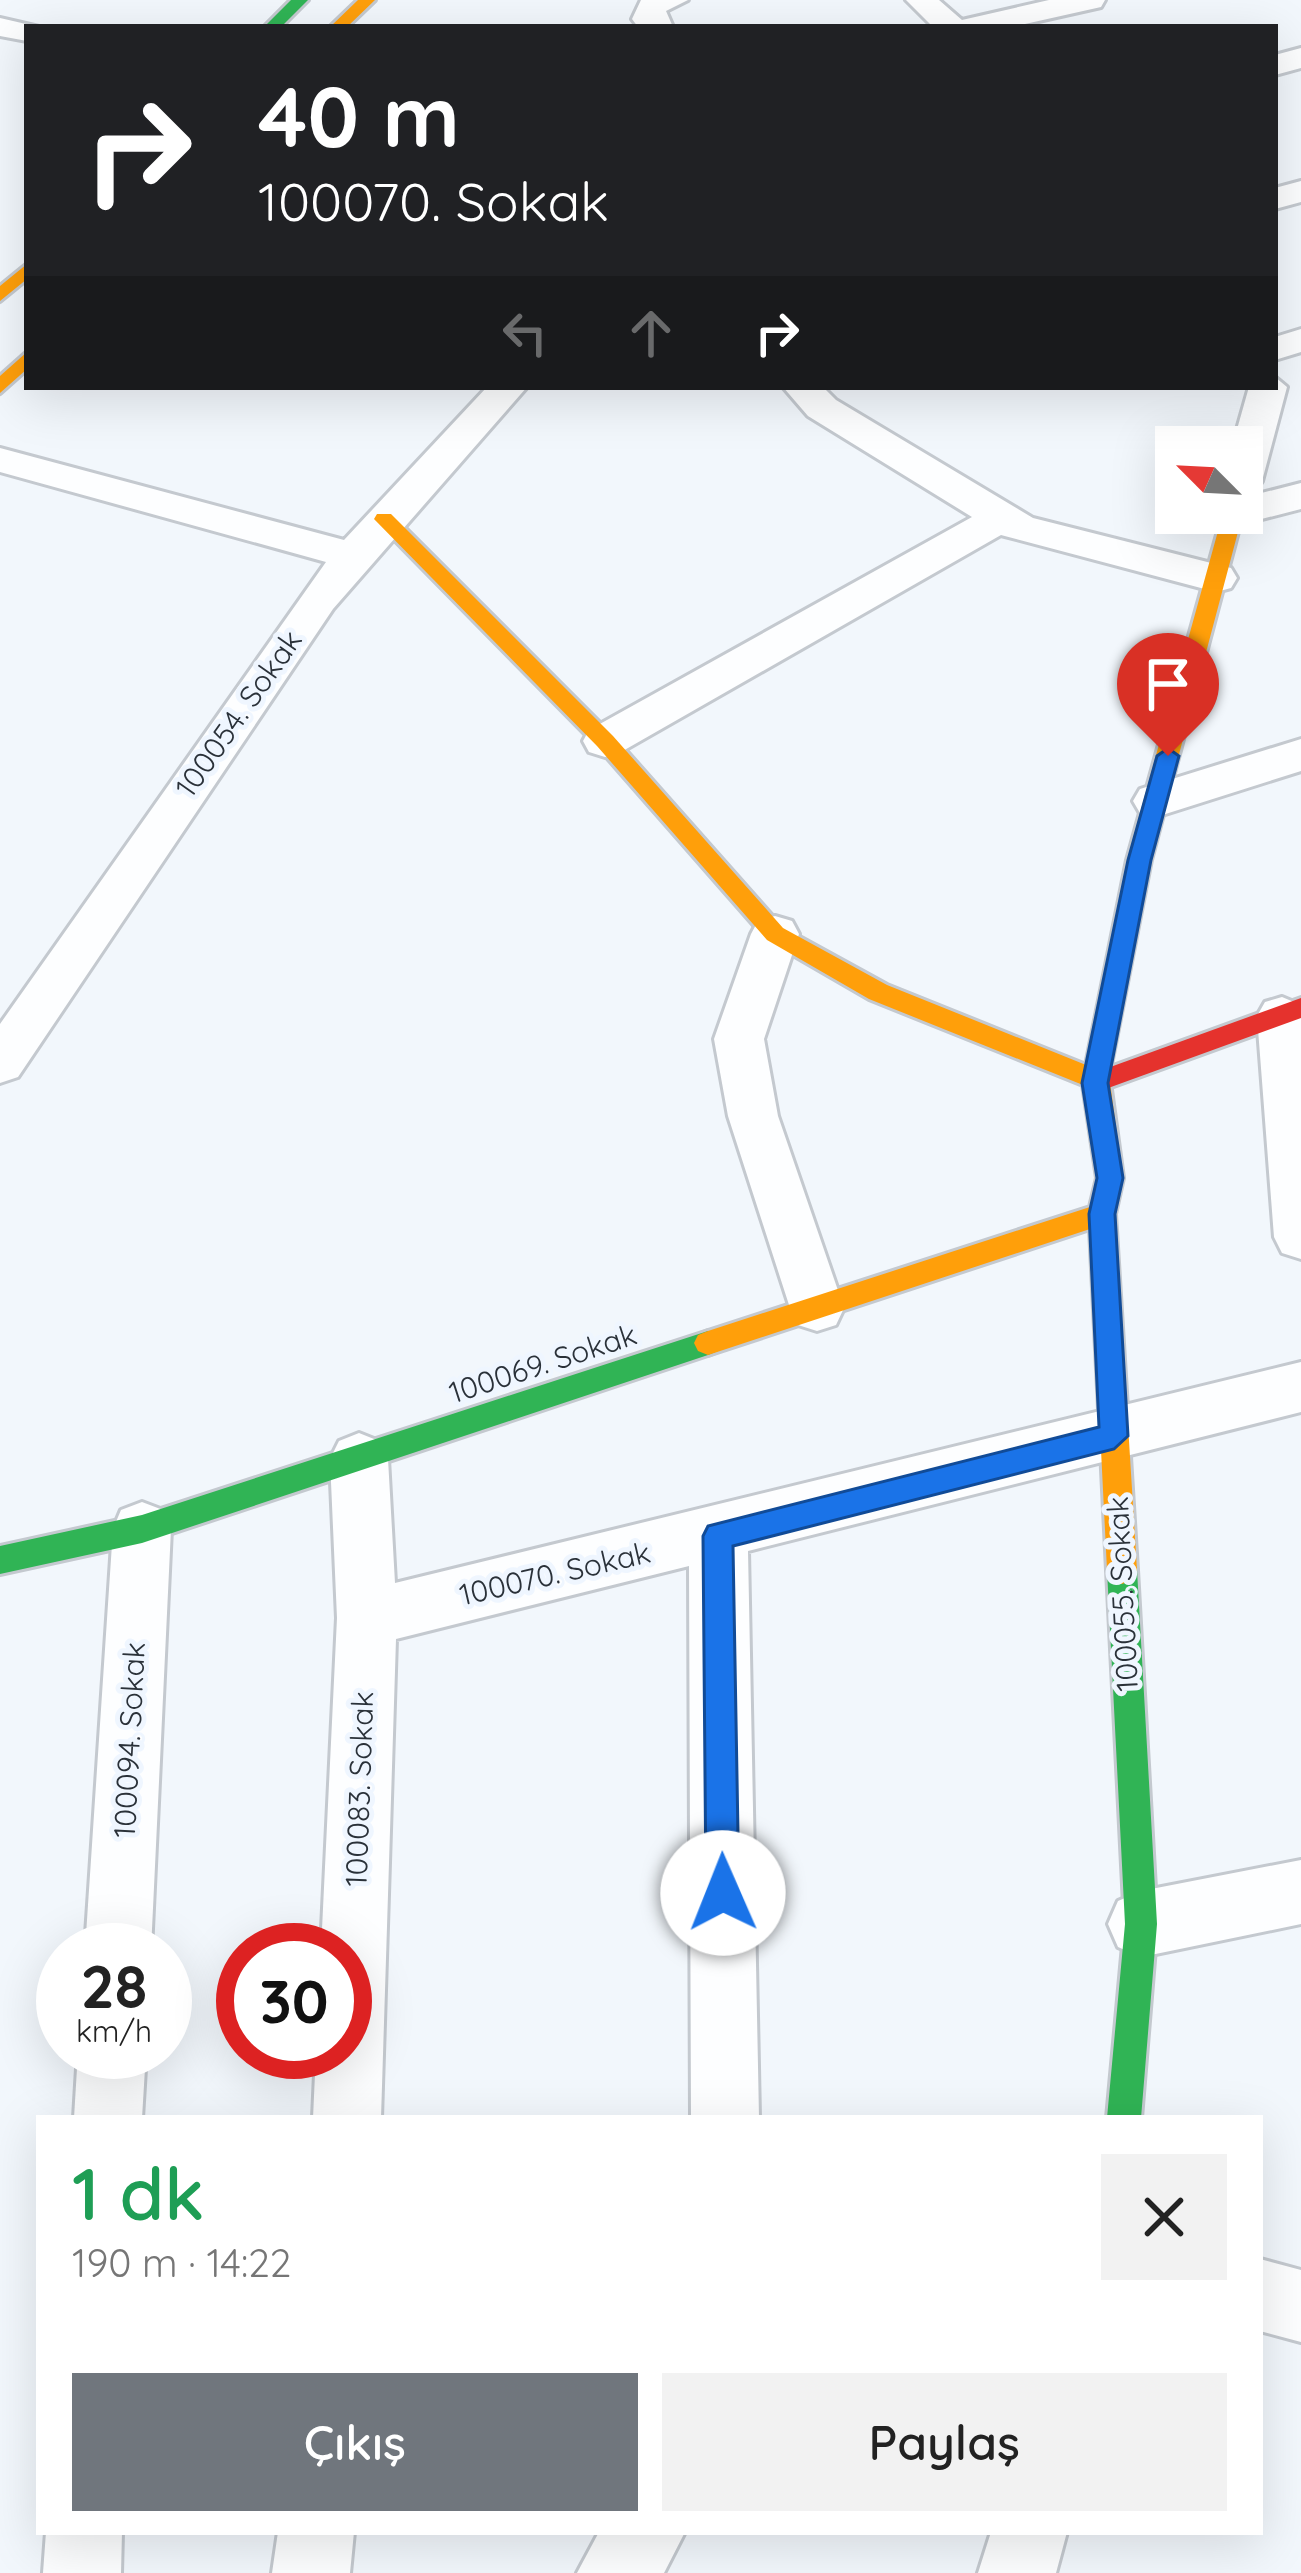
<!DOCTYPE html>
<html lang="tr">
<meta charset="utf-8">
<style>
:root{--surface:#fff;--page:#f2f2f2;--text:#222;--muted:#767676;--accent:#70767d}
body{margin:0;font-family:Quicksand,sans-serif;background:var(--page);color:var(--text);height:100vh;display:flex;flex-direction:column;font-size:45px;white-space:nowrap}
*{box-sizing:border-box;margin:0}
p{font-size:39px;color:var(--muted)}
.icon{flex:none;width:66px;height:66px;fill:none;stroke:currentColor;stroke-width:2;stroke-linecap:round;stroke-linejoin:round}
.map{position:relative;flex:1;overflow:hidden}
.details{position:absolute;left:36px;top:2115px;width:1227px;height:420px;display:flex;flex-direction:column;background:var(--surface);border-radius:0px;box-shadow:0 12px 48px #0002}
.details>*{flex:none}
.banner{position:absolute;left:24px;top:24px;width:1254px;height:366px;border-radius:0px;box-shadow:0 12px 48px #0002;background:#202124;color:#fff;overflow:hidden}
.needle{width:78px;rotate:294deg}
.controls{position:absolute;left:1155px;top:426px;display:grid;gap:24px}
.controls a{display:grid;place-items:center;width:108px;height:108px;border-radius:0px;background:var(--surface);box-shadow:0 12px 48px #0002;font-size:60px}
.speed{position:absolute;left:36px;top:1923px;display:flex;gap:24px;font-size:60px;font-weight:700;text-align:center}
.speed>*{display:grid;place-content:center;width:156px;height:156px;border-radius:50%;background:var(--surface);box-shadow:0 12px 48px #0002;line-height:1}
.speed small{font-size:30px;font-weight:400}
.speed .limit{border:18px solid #d22;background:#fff;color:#111}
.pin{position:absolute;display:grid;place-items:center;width:102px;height:102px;color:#fff;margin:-123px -51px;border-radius:50% 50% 50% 0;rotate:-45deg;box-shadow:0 0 12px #0007}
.pin .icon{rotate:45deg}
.me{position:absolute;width:132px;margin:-66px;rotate:359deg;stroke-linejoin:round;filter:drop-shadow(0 0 9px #0008)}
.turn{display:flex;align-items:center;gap:42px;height:252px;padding:0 36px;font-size:54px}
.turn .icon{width:156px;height:156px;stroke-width:2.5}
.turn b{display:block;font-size:84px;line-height:102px}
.lanes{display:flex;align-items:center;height:114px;padding:0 36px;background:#0003;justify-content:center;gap:60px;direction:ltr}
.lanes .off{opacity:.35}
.round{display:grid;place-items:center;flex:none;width:126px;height:126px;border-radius:0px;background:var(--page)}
.head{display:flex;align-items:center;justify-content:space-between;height:204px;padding:0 36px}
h1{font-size:72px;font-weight:600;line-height:90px;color:#1e9e55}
.button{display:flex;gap:24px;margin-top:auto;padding:24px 36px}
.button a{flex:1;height:138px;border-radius:0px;background:var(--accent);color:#fff;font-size:48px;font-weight:600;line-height:138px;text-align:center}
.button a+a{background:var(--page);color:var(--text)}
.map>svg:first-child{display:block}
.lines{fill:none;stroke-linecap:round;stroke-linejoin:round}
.street-casing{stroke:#c4c9cf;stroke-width:6}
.fast-casing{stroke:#c4c9cf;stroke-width:6}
.slow-casing{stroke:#c4c9cf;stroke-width:6}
.jam-casing{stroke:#c4c9cf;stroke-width:6}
.street{fill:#fdfeff;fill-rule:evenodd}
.fast{fill:#30b455;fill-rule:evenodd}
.slow{fill:#ff9f0a;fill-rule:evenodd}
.jam{fill:#e5322d;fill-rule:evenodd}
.route{fill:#1a73e8;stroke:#114b97;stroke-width:3}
.labels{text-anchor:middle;stroke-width:10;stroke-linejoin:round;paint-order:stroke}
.street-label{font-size:30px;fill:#2a3139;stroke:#eff6ff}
</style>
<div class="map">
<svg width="1301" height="2573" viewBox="0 0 1301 2573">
<rect width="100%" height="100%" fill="#f2f7fc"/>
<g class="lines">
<defs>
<path id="street" d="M641,0h47l-22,11 7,16h-35l-6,-8z
M906,0h33l23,20 87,-20h56l-4,7 -89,20h-79z
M0,18l39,9h-12v14l-27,-5z
M1301,48v20l-26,7v-20z
M1301,181v21l-26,7v-21z
M1301,329v23l-26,8v-23z
M1275,377l12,10 -25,94 -6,9 -14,3v-46h-10l17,-60h26z
M487,387h40l-194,222 -315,468 -18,6v-59l326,-462 -326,-90v-24l344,92z
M783,387h40l13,13 197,118 198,50 6,10 -6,10 -15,4 -215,-57 -380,217 -16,5 -16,-5 -6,-11 6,-11 383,-213 -164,-101z
M1301,483v26l-59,15 -19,-11h19v-15z
M1301,739v32l-145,46 -16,-4 -7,-12 7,-12z
M775,916l17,5 7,13 -35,105 14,77 66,192 -8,17 -19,6 -19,-6 -8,-17 -62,-192 -14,-77 37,-105 7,-13z
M1282,997l19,8v254l-19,-6 -8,-16 -17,-221 8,-14z
M1301,1362v50l-553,139 11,567h-68l-2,-552 -293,73 -15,479h-68l3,-66h29v-102h-24l16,-332 -7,-159 9,-18 20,-8 20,8 9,18 7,124z
M142,1502l21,8 8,19 -20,421h-66l28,-421 8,-19z
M1301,1860v64l-160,33 -23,-10 -10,-23 10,-23 23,-10z
M78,2052h68l-4,66h-68z
M1260,2259l41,11v72l-41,-11z
M46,2532h76l-1,41h-78z
M278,2532h76l-4,41h-78z
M599,2532h86l-21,41h-87z
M991,2532h76l-11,41h-78z"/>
<path id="fast" d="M291,0h17l-27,27h-17z
M708,1331l10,4 4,8 -4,8 -10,4 -566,188 -142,31v-28l142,-31z
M1122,1556l10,4 5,10 20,354 -16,194h-34l18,-194 -18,-354 5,-10z"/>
<path id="slow" d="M358,0h17l-28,27h-17z
M27,264v15l-27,22v-15z
M27,352v17l-27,24v-17z
M1242,511l1,2 -92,347 -42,215 14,103 -8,36 22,356 -5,10 -10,4 -10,-4 -5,-10 -17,-341 -382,126 -10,-4 -4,-8 4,-8 10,-4 382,-124 7,-29 -14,-93 -214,-86 -102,-59 -170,-194 -223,-227 3,-5h14l222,222 170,192 104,57 199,80 41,-205 96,-347z"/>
<path id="jam" d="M1301,998v20l-201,73 -13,-10 4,-7z"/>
</defs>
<use href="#street" class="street-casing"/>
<use href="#fast" class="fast-casing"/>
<use href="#slow" class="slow-casing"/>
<use href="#jam" class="jam-casing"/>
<use href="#street" class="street"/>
<use href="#fast" class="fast"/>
<use href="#slow" class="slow"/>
<use href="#jam" class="jam"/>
</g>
<path class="route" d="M1168,748l11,8 -28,104 -43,223 15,95 -8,36 13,222 -14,13 -381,97 6,347 -5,12 -11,5 -12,-5 -5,-12 -3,-357 5,-10 391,-99 -10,-213 8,-36 -15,-95 46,-223 29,-104z"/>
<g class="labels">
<g class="street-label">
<text transform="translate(239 714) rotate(-55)" y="10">100054. Sokak</text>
<text transform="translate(543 1364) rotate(-18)" y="10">100069. Sokak</text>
<text transform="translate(555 1574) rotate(-13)" y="10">100070. Sokak</text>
<text transform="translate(1123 1594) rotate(-93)" y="10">100055. Sokak</text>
<text transform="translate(130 1740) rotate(-87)" y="10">100094. Sokak</text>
<text transform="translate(360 1789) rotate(-88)" y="10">100083. Sokak</text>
</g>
</g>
</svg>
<div class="controls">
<a><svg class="needle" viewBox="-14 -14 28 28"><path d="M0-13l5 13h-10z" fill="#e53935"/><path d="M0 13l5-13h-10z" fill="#767676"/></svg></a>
</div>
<div class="speed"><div>28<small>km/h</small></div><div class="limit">30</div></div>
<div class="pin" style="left:1168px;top:756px;background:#d93025"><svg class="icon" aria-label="arrive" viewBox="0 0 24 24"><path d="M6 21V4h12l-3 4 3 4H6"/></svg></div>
<svg class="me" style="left:723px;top:1893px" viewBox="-20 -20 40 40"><circle r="19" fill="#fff"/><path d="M0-13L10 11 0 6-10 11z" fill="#1a73e8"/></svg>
<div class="banner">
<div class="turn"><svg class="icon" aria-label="right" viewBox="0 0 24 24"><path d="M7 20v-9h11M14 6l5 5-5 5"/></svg><div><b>40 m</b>100070. Sokak</div></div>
<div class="lanes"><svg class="icon off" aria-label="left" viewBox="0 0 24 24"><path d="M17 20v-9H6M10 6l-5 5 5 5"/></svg><svg class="icon off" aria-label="ahead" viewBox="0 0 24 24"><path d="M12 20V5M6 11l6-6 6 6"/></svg><svg class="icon" aria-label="right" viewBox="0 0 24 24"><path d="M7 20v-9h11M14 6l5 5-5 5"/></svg></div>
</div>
<section class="details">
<div class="head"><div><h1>1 dk</h1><p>190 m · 14:22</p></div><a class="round"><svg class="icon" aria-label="close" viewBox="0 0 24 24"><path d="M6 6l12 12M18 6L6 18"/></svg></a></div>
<div class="button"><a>Çıkış</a><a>Paylaş</a></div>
</section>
</div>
